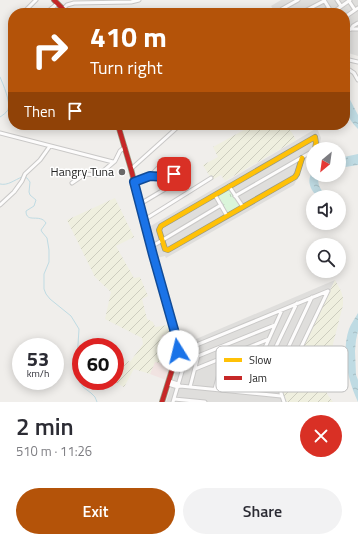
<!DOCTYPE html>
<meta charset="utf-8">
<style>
:root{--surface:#fff;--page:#f2f2f3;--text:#2b2b33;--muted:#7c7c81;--accent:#b45309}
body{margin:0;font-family:"Titillium Web",sans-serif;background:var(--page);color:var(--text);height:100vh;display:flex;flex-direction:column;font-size:15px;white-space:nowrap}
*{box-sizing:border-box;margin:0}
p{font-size:13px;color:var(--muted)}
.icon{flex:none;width:22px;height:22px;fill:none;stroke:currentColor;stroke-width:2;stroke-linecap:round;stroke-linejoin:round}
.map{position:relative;height:402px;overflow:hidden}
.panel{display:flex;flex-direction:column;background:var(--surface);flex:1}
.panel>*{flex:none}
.top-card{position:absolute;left:8px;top:8px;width:342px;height:122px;border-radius:16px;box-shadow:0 2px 10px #0003;background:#b45309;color:#fff;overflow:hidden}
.needle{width:26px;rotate:209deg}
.buttons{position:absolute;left:306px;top:142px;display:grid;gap:8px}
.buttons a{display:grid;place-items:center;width:40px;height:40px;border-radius:50%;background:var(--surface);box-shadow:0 2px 10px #0003;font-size:20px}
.speed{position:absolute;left:12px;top:338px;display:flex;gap:8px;font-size:20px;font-weight:700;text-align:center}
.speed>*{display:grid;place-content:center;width:52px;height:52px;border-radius:50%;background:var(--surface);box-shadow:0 2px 10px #0003;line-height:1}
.speed small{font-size:10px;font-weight:400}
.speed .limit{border:6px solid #d22;background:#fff;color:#111}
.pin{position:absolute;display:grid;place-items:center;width:34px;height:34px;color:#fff;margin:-17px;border-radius:8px;box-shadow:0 2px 6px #0006}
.me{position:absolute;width:44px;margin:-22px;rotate:351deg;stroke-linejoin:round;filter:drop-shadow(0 0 3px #0008)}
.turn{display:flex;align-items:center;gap:14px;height:84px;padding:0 16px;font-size:18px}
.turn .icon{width:52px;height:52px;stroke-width:2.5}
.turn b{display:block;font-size:28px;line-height:34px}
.then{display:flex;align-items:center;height:38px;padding:0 16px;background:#0003;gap:8px;font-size:15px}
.round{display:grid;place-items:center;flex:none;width:42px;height:42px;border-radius:21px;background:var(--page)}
.head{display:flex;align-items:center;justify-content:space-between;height:68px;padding:0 16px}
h1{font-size:24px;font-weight:600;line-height:30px}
.primary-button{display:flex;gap:8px;margin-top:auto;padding:8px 16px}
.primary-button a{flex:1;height:46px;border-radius:24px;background:var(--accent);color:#fff;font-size:16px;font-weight:600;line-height:46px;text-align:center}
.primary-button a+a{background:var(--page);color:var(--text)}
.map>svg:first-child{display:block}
.residential{fill:#dfdedc}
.commercial{fill:#f1e3e1}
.farmland{fill:url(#farmland-furrows)}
.park{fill:url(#park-tufts)}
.water{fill:url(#water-ripples)}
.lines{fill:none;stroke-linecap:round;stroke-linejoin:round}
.stream{stroke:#bfdbe3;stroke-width:1}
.street-casing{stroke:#c9c8c7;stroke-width:5}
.slow-casing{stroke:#999a82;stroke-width:6}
.jam-casing{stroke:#999a82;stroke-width:6}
.street{stroke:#fdfcfc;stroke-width:3}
.slow{stroke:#ffc107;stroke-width:4.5}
.jam{stroke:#c62828;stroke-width:4.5}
.route-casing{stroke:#114b97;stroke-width:10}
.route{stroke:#1a73e8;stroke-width:7}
.poi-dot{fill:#6a6968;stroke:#fff;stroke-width:1.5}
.labels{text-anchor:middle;stroke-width:3;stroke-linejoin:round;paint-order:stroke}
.poi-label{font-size:12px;fill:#222;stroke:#fff;text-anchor:end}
.key{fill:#fff;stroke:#bdbdbd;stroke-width:1}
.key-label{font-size:11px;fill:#222}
</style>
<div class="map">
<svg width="358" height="402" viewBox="0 0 358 402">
<defs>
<pattern id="farmland-furrows" width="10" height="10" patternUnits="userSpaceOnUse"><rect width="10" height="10" fill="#efefdf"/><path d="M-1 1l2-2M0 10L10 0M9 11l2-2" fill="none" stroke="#cdcdbf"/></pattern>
<pattern id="park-tufts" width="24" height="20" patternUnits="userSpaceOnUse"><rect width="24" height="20" fill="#daf5da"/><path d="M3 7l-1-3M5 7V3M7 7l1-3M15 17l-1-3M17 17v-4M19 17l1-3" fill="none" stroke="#bbd2bb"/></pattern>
<pattern id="water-ripples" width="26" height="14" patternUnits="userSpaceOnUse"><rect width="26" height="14" fill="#bfdbe3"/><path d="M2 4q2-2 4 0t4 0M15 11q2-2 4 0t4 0" fill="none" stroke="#a4bcc2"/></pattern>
</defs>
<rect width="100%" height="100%" fill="#f0eeeb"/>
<path class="residential" d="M281,0h77v56l-13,-4v-39h-69l-5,-7z
M317,128l4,10 -1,5 -3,6h-4v4l-5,3 -5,6 -7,19 -2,4 -128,73 -1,-2 -8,2 -8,-31z
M335,280l-53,112 5,10h-121l5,-15h2l2,-6 -2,-1 8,-24 1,-11z"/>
<path class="commercial" d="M171,334l2,7 1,11 -8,28 -16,-6 5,-13 9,-9 -2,-17z"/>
<path class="farmland" d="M253,125h30l8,6 5,9 -71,41 -4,-6 -9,5 -9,-15 15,-8 -5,-10z
M115,198l19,39 -18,9 18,32 6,-1 8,19 -6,3 5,20 6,3 2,5 13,-2 3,9 -9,1 2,17 -4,11 -5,-1 -5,12 -16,-5 -10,18 -11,-6h2v-4l9,-18 6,3 13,-18 -1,-6 -37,-19 6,-27 -16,-15 -28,-57z
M335,280l6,11 2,7v7l-10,39 -2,16 -4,25v9l6,8h-46l-5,-10z"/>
<path class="park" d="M229,189l11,17 -12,8 -11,-18z"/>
<path class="water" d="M345,90l13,25v14c-13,-13 -13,-22 -13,-39z
M358,154v11l-19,3v-10z
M313,171v4h7c-5,9 2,17 9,22h-11c-8,-7 -12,-17 -5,-26z
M358,313v18l-2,9 -1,11 1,24 2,5v22c-10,-22 -17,-49 -9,-73 2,-5 6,-11 9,-16z"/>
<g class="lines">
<path class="stream" d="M0,77c3,7 11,25 8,33 -2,3 -5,5 -8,7
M24,177l3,1 3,4 -1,10 1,3 6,5 -2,6 -8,5c0,13 14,2 20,12l-5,7 1,2 5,6 2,12v12l-5,12v15l2,5 4,5 21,17 8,13 -2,31 3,22 3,5 8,6 4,4 2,5
M0,184c8,2 14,-4 22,-7"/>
<defs>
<path id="street" d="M324,0l8,13 18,-13
M337,0l4,6
M349,1l6,9
M63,9l4,-4 7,-2 57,-1 8,-2
M282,9l16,-9
M23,13l13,-13
M46,13l11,-9
M301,13l23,-12
M320,13l9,-5
M345,17l13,-9
M351,29l2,-3 5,-3
M345,31l6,-2h7
M345,59l13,3
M345,67l9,6 4,7
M0,133l113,29
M131,169l49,-44
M150,176c12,2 20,0 30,-5
M134,182l16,-6 9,-9
M72,183l13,-9 11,1 5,-2 14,-12 5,-10 5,-4
M229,186l14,21
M215,195l12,21
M235,196l78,-45
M140,204l42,-25
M0,205l14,-13 8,-11 3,-7 15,-14 10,-14
M144,220l67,-42
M151,247l70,-42
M195,369l74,-30
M229,378l54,8
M169,381l9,3 2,2
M250,381l32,-71
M259,382l38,-79
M168,384l10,3 2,-1 101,10
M271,384l41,-87
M190,387l8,-31 77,-31
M215,389l8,-31
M226,390l7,-25 29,-12
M174,399l31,3
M173,402l16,-54 139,-57
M284,402l-3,-9v-4l47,-98"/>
<path id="slow" d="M302,158l-5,16 -2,3 -127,73 -3,-1 -6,-19 2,-4 154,-89 1,6 -1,6"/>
<path id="jam" d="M54,0l13,13
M118,125l13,44 22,86 25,88 -1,11 -15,48"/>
</defs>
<use href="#street" class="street-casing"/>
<use href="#slow" class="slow-casing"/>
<use href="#jam" class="jam-casing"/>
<use href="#street" class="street"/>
<use href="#slow" class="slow"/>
<use href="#jam" class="jam"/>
</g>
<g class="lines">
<defs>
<path id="route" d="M174,174l-9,3 -15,-1 -16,6 19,73 24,85 1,11"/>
</defs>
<use href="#route" class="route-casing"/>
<use href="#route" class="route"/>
</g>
<circle class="poi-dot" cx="122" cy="172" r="4"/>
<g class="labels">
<g class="poi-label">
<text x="114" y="176">Hangry Tuna</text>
</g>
</g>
<rect x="216" y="346" width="132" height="46" rx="6" class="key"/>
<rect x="224" y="358" width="18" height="4" fill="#ffc107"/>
<rect x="224" y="376" width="18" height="4" fill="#c62828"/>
<g class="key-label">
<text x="249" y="364">Slow</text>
<text x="249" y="382">Jam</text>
</g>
</svg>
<div class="buttons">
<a><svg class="needle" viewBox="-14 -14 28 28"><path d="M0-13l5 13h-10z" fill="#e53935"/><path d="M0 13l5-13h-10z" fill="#7c7c81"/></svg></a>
<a><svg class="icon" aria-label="sound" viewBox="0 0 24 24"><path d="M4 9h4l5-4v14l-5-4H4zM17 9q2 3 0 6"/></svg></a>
<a><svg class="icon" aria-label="search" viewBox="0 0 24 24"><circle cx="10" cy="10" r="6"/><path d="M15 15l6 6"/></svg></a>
</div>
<div class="speed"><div>53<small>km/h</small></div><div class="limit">60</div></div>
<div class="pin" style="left:174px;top:174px;background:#d93025"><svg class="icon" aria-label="arrive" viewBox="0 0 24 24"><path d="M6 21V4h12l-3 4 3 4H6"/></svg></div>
<svg class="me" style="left:178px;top:351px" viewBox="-20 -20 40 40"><circle r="19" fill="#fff"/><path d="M0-13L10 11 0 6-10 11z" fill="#1a73e8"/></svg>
<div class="top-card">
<div class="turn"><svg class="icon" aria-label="right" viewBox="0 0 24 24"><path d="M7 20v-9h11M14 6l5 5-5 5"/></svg><div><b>410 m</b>Turn right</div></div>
<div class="then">Then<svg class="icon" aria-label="arrive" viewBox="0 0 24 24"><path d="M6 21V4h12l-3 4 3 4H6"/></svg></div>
</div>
</div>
<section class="panel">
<div class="head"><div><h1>2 min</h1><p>510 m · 11:26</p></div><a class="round" style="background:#d93025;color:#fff"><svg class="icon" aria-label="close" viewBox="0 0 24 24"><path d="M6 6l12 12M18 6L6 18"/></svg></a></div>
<div class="primary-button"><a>Exit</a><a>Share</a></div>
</section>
